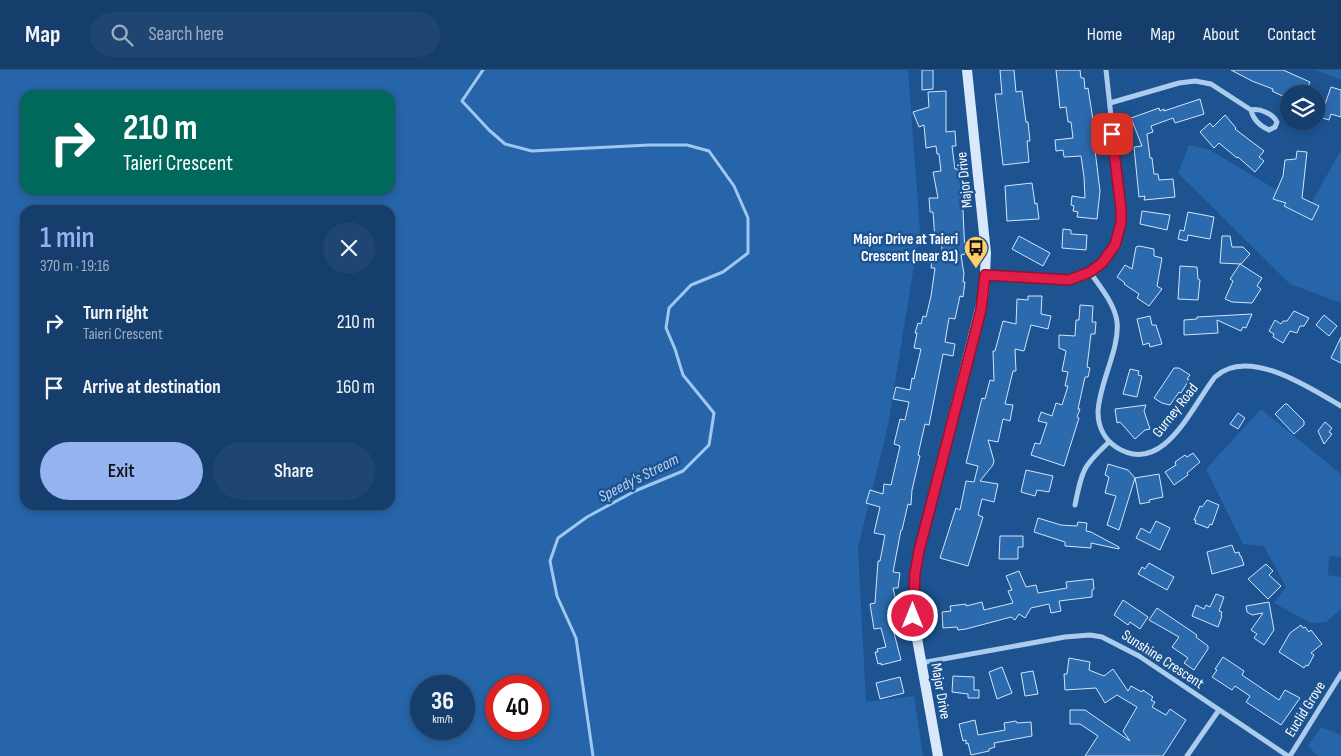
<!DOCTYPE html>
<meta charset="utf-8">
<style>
:root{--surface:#163e6c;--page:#1f4572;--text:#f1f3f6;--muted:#9eaec2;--line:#35577f;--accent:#95b2f1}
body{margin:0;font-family:"Sofia Sans Condensed",sans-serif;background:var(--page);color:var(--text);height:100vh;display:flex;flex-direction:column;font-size:19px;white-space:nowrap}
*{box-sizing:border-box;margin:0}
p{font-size:16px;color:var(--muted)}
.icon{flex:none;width:28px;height:28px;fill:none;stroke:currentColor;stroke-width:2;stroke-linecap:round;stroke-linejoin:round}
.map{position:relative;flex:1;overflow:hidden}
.side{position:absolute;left:20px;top:135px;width:375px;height:305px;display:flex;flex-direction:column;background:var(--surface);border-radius:15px;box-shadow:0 2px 8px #0003,0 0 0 1px var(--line)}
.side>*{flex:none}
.guide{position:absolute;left:20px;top:20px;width:375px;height:105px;border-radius:15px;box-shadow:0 2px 8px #0003,0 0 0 1px var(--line);background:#00695c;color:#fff;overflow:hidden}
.fabs{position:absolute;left:1280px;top:15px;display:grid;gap:10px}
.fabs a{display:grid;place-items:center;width:45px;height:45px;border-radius:50%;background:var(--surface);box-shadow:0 2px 8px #0003,0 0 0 1px var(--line);font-size:25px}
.speed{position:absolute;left:410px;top:605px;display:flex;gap:10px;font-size:25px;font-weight:700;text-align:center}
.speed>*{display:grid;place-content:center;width:65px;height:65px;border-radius:50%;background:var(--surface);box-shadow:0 2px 8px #0003,0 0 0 1px var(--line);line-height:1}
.speed small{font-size:12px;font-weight:400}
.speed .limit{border:8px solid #d22;background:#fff;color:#111}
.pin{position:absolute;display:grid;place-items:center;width:42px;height:42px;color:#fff;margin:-21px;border-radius:10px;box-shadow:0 2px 8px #0006}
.me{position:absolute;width:55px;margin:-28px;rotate:0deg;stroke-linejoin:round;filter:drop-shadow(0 0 4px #0008)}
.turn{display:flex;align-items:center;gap:18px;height:105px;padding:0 20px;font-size:22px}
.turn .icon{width:65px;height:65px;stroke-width:2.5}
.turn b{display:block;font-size:35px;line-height:42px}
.round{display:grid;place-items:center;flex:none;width:52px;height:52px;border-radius:26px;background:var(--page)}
.headline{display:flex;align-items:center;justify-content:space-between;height:85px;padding:0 20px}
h1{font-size:30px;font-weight:600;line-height:38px;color:var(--accent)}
.button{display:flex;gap:10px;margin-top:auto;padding:10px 20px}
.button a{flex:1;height:58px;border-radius:30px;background:var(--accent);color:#111;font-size:20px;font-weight:600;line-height:58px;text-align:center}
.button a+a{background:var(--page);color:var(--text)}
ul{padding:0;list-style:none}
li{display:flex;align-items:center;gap:15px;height:65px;padding:0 20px}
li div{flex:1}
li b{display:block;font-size:19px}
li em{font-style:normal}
header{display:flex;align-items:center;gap:30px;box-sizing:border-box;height:70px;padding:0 25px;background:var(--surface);border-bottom:1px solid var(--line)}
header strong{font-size:24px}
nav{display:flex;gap:28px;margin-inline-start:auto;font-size:18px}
.search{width:350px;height:45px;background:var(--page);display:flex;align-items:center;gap:12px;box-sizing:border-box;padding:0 18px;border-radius:28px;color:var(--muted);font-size:19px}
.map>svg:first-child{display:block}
.green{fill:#2665a9;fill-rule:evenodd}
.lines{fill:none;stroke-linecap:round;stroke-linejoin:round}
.stream{stroke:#9fc7f0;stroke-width:3}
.building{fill:#2c6aae;stroke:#d2e5fa}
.street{stroke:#acccee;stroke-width:5}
.secondary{stroke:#d9e8fa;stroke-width:10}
.route-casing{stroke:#92132f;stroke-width:12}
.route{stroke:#e11d48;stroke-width:9}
.labels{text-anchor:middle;stroke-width:5;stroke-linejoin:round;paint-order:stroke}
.street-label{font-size:15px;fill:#fff;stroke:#1d5390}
.poi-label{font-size:15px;font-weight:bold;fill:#fff;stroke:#1d5390;text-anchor:end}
.water-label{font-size:16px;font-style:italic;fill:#b8d6f5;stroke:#1d5390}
</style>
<header>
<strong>Map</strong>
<div class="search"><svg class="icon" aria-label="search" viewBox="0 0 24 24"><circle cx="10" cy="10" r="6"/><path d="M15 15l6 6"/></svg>Search here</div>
<nav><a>Home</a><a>Map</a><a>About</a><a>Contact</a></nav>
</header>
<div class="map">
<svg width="1341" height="686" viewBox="0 0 1341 686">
<rect width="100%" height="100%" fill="#1d5390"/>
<path class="green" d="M0,0h908l12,160 -32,195 -30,123 8,154 48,-6 9,60h-923zM25,25h365v95h-365zM25,140h365v295h-365zM421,616h43v43h-43zM496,616h43v43h-43z
M1316,0h25v10z
M1189,75l21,5 98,59 33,-59v153l-51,-19 -112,-111z
M1261,339l80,65v83l-12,-1 -1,19 13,2v32l-15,13 -15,1 -37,-20 12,-16 -22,-41 -21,-2 -37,-75z
M1321,657l20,8v21h-23l-10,-10z"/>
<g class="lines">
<path class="stream" d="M483,0l-21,31 27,29 16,14 27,7 117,-6h38l22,6 25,35 14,32v35l-25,19 -32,13 -22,23 -3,20 9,21 8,26 31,38 -5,32 -26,26 -48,20 -48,26 -29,21 -8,23 7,35 19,42 17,118"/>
</g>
<path class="building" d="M922,0h11v19l-11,1z
M1000,0h14l2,22 6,-1 4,31h2l2,19h-3l2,21 -26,3 -8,-71h7z
M1056,0h24l1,8h3l1,11 3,-1 6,38 2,24h-1l5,41 -3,28 -20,-2 1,-5 -5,-1 1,-5 -3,-1 1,-9 13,2 -1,-21 -3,-21 -17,1 -1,-7 -7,1 -1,-11 18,-2 -2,-16h-3l-2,-15 -6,1z
M1231,0h52l27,12 -5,12h-16v5l-17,-8 1,-2 -21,-8z
M1331,17l10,3v27l-10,-3 -2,6 -13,-4v-3l3,-7 5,1z
M946,21v41l9,-1 1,15h-4l3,23h3l4,20 3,65 -4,1 3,19 -1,8h2l-2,15 -3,-1 -5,23 -6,-1 -4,24 10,2 -2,12 -10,-2 -14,71 -4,-1 -7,31 2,1 -8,34 -1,15 -3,-1 -6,26h-1l-8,42 7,1 -2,15h-5l5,21 -4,1 3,14 -5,1 9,35 -20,5v-2l-3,1 -3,-12h3l-1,-3 9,-2 -5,-19 -7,1 -4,-25 5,-1 3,-42h2l5,-26 -11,-2 6,-26 -14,-4 4,-13 13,4 1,-10 7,1 9,-39 -6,-2 6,-25 5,1 4,-18 -16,-3 3,-12 14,3 2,-12 2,1 7,-30 -7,-1 3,-15h-2l3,-10 3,1 2,-8 3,1 5,-21 4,-28h-4l1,-10h11l-2,-18h-6l-2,-28h-3l-1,-14h9l-5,-26 8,-1 -2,-17h-2l-1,-8 -10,2 -2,-23 -5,2 -6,-15 16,-5 -1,-15z
M1200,29l4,15 -29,9 -2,-5 -22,8 2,6 -6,2 3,24h2l2,16h4l1,6 14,-1 2,18 -31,3 1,-4 -6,1 -5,-50 8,-1 -11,-28 28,-10 1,3 4,-2v2z
M1225,45l11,13 -1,1 29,22 -5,6 5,4 -9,11 -17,-15 -1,1 -18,-15 -5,5 -14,-16 10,-9 3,4z
M1297,81l10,1 -5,46 17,8 -7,14 -28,-14 2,-3 -13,-4 10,-23 2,-16 11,-1z
M1032,113l3,21 2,-1 2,16 -32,2 -2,-35z
M1142,141l28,4 -3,15 -27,-6z
M1188,142l26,5 -4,22 -22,-4 -1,6 -9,-2 2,-9 4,1z
M1063,159l8,1v4l16,1 -1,15 -24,-2z
M1019,166l31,17 -7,13 -31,-17z
M1222,166h8l2,11h11l7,7 -9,10 -21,-1z
M1139,176l15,3v7l8,2 -5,28 5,3 -13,17 -12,-8 2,-4 -15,-10 1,-1 -8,-6 8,-12 7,4 4,-22z
M1240,194l22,14 -5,8 4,3 -9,14 -20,-1 -7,-3 8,-18 -3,-2z
M1180,196l17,1 1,12 2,1 -2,20 -20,-1z
M1028,226h14l-1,18 10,2 -3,13 -17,-4 -7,26 -9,-2 1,22h-3l-8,33 8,1 -3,16 -7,-2 -5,23 -10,-2 6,21 -1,4 -13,16 18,3 -4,18 -12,-3 -4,16 5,2 -15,49 -28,-8 16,-50 4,2 6,-29 8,1 4,-16 -12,-3 16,-65 3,1 5,-19 4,1 -1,-30h2l8,-30 13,3 1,-25 11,1z
M1080,235l13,1 -1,16h4l-1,12h-4l-4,33 3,1 -2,9h-3l-7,32h2l-3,8 2,1 -15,48 -33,-11 4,-12 5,1 7,-21 -9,-2 3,-9 11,4 4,-13 6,2 6,-19h-3l3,-14 -6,-1 4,-20 -7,-3v-13l16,1 1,-16h3z
M1294,241l15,7 -5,8h-4l-3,7 -7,-2 -7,12 -10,-6 1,-3 -5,-3 6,-11 6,4 2,-3h4z
M1252,244l-6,14 -3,-1 -2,4 -24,-11 1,13 -34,2v-15l13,-1v-2z
M1324,245l13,11 -8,10 -13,-11z
M1150,246l2,9h4l6,19 -12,3 -1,-4 -6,2 -6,-26z
M1341,267v26l-10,-5z
M1174,298h5l11,7 -3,4 2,1 -8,13 -2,-1 -9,13 -8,-2 -8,-5z
M1130,299l9,2 -1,4 4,1 -5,21 -14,-3z
M1285,334h2l17,17v4l-10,9 -19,-20z
M1146,335l-2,6 6,18 -5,1 -10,9 -15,-17 -3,1 -2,-14z
M1238,343l7,5 -7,11 -8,-5z
M1325,352l7,6 -3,4 3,2 -8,10 -6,-13z
M1193,383l7,9 -13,11 1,2 -14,10 -9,-13 11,-7 -1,-3 10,-7 2,2z
M1108,394l20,6 7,8 -16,52 -12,-5 9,-29 -11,-3 4,-16 -4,-2z
M1026,400l27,6 -4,16 -12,-2 -2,6 -14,-4z
M1159,404l4,23 -14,3 1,2 -10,2 -5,-26z
M1207,430l12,5 -7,20 -2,-1 -2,4 -13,-5 1,-3h-2l6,-14 2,1z
M1038,448l23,7 16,1 1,-4 9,1 -1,8 5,1 28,15v2l-28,-6v5l-26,-2v-4l-31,-10z
M1156,451l14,7 -10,22 -24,-12 5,-10 9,5z
M1000,466h23v11h-5v12h-19z
M1232,475l3,8 4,-1 1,4h1l3,9 -32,9 -5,-22z
M1149,493l25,14 -7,13 -29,-16 4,-7 3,2z
M1266,494l7,7 -4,4 12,11 -13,13 -20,-20z
M1019,501l7,16 10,-2 2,8 29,-5 -1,-6 27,-3 1,10 -2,1v7l-33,4 2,10 -10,2 -2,-9 -18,4 -6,10 -6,-4 -4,6 -4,-3 -45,12 -8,1 -1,-3 -14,1 -1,-16 9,-1 -1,-5 16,-2v2l16,-4 2,8 29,-7 -5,-12 4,-1 -6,-14z
M1216,524l8,3 -5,14 3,1 -1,3 1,1 -4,11 -26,-11 4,-11 8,4 2,-4 4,2z
M1123,530l25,17 -8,12 -10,-7 -2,3 -14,-10z
M1269,532l5,28 -10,15 -10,-7 3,-4 -6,-4 12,-17 -11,2 -5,-3 -1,-6z
M1157,538l40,27 -1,2 12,9v3l-14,21 -10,-7 4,-5 -16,-11 7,-10 -30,-17z
M1301,555l2,3 2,-1 4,5 2,-2 11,14 -11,9 3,2 -6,11 -2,-1 -2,3 -25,-16 11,-19z
M1223,587l21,14 -2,4 37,25 6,-10 15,8 -19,27 -35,-23 4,-6 -15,-10 -3,4 -20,-13 5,-7 -2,-1z
M1069,588l21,4 -1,8 15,6 9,-7 15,22 3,-5 11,6 1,-2 10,7 -2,3 4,2 -3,5 14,8 4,-6 16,11 -23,36h-78l13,-20 -18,-12h-10v-14h15l45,31 -7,-10 14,-24 -20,-12 -12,8 -9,-15 -31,2 -1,-16h3z
M1002,597l10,26 -15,6 -8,-27z
M1033,601l5,23 -13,2 -4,-23z
M953,606l21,1v13h5v8h-11v-4l-16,-2z
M900,607l4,16 -24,6 -4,-16z
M975,650l3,15 27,-5 -1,-7 12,-2 1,2 14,-1 1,14 -38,7 1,4 -6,2v2l-18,4 -3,-12 -2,1v-4l-3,1 -4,-17z"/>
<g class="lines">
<path class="street" d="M1110,33l69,-20 16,-2 16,3 40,26c9,-2 22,4 26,12l-2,5 -6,3c-9,-4 -16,-11 -18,-20
M1090,202c10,15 25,32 27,50 3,27 -18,61 -19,90 0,14 6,27 18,35 47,31 76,-41 99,-70 33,-31 95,11 126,29
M985,205l84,5 21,-8 12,-9 10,-12 7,-15 2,-27 -15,-139
M1075,435c7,-35 8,-39 34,-63
M921,593l144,-26 25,-2 12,2 37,19 149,100
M1187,686l32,-46
M1290,686l51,-82"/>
<path class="secondary" d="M938,686l-25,-140 2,-43 4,-22 65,-258 2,-40 -19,-183"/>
</g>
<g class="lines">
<defs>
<path id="route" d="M913,546l2,-43 4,-22 62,-241 4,-35 84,5 21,-8 12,-9 13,-18 6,-22v-14l-9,-75"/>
</defs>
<use href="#route" class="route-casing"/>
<use href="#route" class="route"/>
</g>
<defs>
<symbol id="bus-pin" viewBox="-11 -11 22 30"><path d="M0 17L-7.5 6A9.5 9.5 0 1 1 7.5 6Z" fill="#fece6a" stroke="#1d5390"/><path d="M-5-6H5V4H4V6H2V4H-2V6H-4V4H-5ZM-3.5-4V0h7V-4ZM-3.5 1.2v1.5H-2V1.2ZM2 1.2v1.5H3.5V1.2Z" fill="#111"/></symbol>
</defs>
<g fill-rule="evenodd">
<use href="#bus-pin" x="962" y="164" width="28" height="38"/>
</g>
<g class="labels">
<g class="street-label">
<text transform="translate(964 110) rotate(-96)" y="5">Major Drive</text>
<text transform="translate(1175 340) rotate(-52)" y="5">Gurney Road</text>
<text transform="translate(1163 589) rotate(33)" y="5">Sunshine Crescent</text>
<text transform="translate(941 621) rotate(80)" y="5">Major Drive</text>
<text transform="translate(1305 639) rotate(-58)" y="5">Euclid Grove</text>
</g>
<g class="poi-label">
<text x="958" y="174">Major Drive at Taieri<tspan x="958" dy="17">Crescent (near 81)</tspan></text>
</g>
<g class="water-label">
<text transform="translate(638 407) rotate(-27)" y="6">Speedy's Stream</text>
</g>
</g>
</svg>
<div class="fabs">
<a><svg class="icon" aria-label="layers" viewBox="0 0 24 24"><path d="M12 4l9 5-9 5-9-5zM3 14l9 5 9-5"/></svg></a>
</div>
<div class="speed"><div>36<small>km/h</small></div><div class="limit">40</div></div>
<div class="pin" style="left:1112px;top:64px;background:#d93025"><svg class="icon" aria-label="arrive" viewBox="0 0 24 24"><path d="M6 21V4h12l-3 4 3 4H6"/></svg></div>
<svg class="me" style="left:913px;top:546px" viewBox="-20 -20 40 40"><circle r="17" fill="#e11d48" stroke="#fff" stroke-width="3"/><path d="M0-11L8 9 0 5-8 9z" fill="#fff"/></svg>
<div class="guide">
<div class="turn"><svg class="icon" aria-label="right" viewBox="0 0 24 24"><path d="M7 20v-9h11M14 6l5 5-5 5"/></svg><div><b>210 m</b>Taieri Crescent</div></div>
</div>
<section class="side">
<div class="headline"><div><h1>1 min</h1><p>370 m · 19:16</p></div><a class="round"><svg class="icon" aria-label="close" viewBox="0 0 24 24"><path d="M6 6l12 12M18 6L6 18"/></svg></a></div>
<ul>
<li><svg class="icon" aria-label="right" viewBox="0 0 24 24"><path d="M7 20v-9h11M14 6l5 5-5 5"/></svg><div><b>Turn right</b><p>Taieri Crescent</p></div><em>210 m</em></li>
<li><svg class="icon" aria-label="arrive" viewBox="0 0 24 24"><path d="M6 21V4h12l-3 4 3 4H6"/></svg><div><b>Arrive at destination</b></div><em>160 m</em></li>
</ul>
<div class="button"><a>Exit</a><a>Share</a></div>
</section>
</div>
